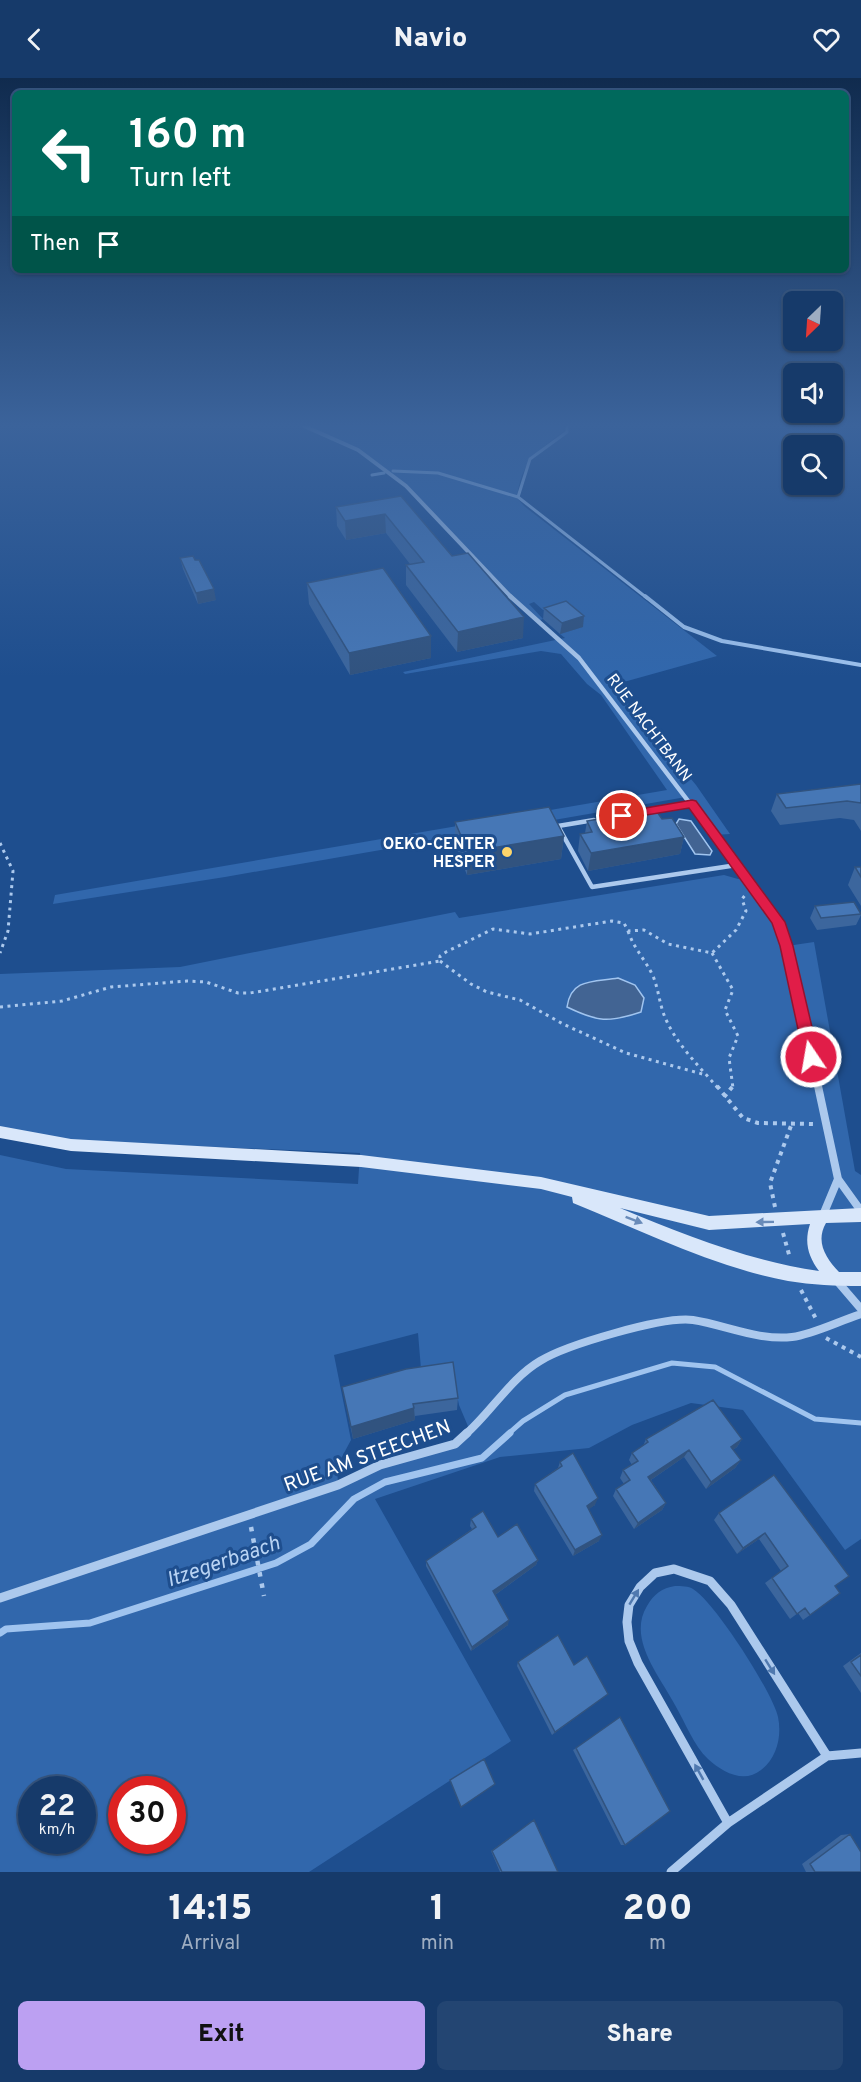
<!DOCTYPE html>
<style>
:root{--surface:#163a6a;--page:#234572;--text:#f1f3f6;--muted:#9eadc1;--line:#35547e;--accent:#bca0f2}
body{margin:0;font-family:Overpass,sans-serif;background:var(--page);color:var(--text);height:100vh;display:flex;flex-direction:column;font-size:22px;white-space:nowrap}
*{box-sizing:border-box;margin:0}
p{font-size:20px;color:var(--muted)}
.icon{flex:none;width:33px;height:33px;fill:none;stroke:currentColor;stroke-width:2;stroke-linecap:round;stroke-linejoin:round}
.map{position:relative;height:1794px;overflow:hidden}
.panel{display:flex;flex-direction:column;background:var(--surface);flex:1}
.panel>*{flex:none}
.banner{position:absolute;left:12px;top:12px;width:837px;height:183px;border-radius:9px;box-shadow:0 2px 4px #0004,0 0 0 2px var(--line);background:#00695c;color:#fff;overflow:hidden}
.needle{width:39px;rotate:205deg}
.fabs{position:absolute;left:783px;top:213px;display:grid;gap:12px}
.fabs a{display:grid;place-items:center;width:60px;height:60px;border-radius:9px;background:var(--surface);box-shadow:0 2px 4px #0004,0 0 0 2px var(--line);font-size:30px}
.speed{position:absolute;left:18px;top:1698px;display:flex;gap:12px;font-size:30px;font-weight:700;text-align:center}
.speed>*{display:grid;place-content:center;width:78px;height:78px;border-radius:50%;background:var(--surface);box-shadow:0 2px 4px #0004,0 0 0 2px var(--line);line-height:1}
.speed small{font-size:15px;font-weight:400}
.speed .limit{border:9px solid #d22;background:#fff;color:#111}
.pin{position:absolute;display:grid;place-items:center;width:51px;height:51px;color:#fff;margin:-26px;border:3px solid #fff;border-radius:50%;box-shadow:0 2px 6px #0007}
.me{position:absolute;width:66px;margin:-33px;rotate:348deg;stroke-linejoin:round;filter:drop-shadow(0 0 4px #0008)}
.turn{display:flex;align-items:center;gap:21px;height:126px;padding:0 18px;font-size:27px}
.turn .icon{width:78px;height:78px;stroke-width:2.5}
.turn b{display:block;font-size:42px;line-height:51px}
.then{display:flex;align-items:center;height:57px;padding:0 18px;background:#0003;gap:12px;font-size:22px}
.eta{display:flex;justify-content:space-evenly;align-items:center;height:102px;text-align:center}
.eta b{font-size:36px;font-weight:800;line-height:42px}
.button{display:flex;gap:12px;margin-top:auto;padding:12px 18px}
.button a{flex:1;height:69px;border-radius:9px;background:var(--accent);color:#111;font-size:24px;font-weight:800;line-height:69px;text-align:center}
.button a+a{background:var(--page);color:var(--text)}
header{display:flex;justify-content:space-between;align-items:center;height:78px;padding:0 18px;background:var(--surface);font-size:27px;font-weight:800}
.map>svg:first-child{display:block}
.green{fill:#3167ac;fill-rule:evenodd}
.water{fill:#426493;stroke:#a0c4ef;stroke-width:1.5}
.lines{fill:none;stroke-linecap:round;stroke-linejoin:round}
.stream-far3{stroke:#a0c4ef;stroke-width:3}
.stream-far2{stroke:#a0c4ef;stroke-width:4}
.stream-far1{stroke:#a0c4ef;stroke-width:5}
.stream{stroke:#a0c4ef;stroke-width:7}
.path-far2{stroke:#acc9ed;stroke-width:3;stroke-dasharray:3 4.5;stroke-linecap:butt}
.path-far1{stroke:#acc9ed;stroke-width:4;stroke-dasharray:4 5;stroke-linecap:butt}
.path{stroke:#acc9ed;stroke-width:4.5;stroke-dasharray:4.5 7;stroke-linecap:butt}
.service-far1{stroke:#acc9ed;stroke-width:4}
.service{stroke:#acc9ed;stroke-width:4.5}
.minor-far4{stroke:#acc9ed;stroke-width:4}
.minor-far3{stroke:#acc9ed;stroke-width:4.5}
.minor-far2{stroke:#acc9ed;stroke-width:6}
.minor-far1{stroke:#acc9ed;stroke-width:8}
.minor{stroke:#acc9ed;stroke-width:9}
.secondary{fill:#d9e7fa;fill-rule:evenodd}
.wall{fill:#3c669d}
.shaded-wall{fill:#31537f}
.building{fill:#4677b6;stroke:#31537f;stroke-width:1.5}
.oneway{fill:#698bb9}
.oneway2{fill:#5079af}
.route{fill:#e11d48;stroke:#92132f;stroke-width:1.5}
.poi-dot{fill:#fcd46b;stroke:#1e4e8e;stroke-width:2}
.labels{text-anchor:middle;stroke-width:6;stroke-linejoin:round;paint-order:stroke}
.street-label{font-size:16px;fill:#fff;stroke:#1e4e8e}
.poi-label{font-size:16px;font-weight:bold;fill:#fff;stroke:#1e4e8e;text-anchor:end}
.near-street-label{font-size:20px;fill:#fff;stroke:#1e4e8e}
.near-water-label{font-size:21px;font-style:italic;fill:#b8d3f4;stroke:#1e4e8e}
</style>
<header><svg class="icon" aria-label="back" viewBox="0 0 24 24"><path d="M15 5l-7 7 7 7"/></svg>Navio<svg class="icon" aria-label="heart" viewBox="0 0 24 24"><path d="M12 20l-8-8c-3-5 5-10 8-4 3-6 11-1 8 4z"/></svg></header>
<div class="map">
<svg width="861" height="1794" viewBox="0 0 861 1794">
<rect width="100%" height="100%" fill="#1e4e8e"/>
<path class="green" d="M304,348h258l2,5c-28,21 -43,31 -47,67l7,8 193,150 -104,29 83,100 34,49 -16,1 -28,-38 -461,80 -172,27 2,-9 612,-105 -66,-95 -14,-11 -26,-30 -20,-3 -136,23 -2,-2 162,-34 -5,-4 22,-7 -24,-20 -15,3 -9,-8 -5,2 14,15 -6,2 -131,-135 -48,-36z
M724,797l14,4 8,-1 32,44 9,24 27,-4 41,229 6,4v364l-16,11 -102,-140 -52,-7 -59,22 -43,23 -89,9 -125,42 136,242 -202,131h-309v-717l66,14 292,15 2,-31 -287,-12 -73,-14v-153l180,-7 275,-55 4,6zM418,1255l3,36 31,1 7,35 11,26 -15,13 -75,21 -42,19 -1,-18 14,-26 -17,-85zM32,1712h50v50h-50zM122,1712h50v50h-50z
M675,1508c6,0 14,0 18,3 21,12 80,104 85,128 4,19 -1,41 -17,53 -17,14 -39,2 -53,-11 -14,-13 -23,-37 -33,-54 -15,-29 -48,-66 -28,-99 7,-12 15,-18 28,-20z"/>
<path class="water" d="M679,741l12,2 21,30 -2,4 -15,-1 -19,-30z
M618,900l17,7 9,13 -3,14c-33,11 -43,10 -74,-5 4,-29 27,-25 51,-29z"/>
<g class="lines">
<path class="stream-far3" d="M393,393l45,2 80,24 129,101
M372,397l12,-2
M518,419l12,-38 37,-27v-6"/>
<path class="stream-far2" d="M645,518l39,31 38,14 139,24"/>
<path class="stream-far1" d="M508,1356l15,-13 42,-26 107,-32 43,4 100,52 46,4"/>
<path class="stream" d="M0,1555l6,-4 84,-6 186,-60 35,-19 43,-45 31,-17 97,-24 28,-25"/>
<path class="path-far2" d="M0,765l13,28 -5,60 -8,22
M628,853c6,18 17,28 25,45 5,12 6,24 10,36 10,29 35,53 55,76
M712,875l21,37 -8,20 13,26 -9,22 4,30
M440,883l31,23 16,8 33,8 43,24 63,29 80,22
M0,929l62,-6 49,-14 76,-6 19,1 32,11h12l190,-32v-5l6,-4 47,-23 37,5 82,-13 12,2 4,8 16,-1 24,14 44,9 24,-23 10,-19 -4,-12 4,-5"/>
<path class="path-far1" d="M717,1008l26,32 15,5 56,1
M724,1019l9,-11
M775,1129l-5,-24 22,-60
M783,1155l7,25
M801,1212l15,29
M826,1260l35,19"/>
<path class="path" d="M251,1449l13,69"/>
<path class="service-far1" d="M652,733l39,-7"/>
<path class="service" d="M594,742l-36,6 34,61 145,-22"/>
<path class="minor-far4" d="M304,348l54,24 48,36 106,112"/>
<path class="minor-far3" d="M510,518l69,62 119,156"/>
<path class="minor-far2" d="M697,735l81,109 9,24 31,142"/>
<path class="minor-far1" d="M818,1008l20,93 23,32
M823,1137l15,-36
M837,1203l24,28
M466,1356c25,-22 45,-56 74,-73 26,-16 123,-45 153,-41 32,5 66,21 99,17 22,-3 47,-16 69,-23"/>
<path class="minor" d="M0,1520l338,-113 42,-20 75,-21 12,-11
M728,1745l-90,-160 -9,-22 -2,-19 2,-17 11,-18 15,-14 19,-4 36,12 21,24 96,151
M671,1794l57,-49 99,-67 34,-3"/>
<path class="secondary" d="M0,1048l71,13 290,16 180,22 168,39 152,-8v14l-35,1c-11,19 0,35 13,49h22v14c-25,0 -49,-1 -73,-5 -75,-14 -145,-50 -215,-78l-1,-6 -31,-8 -180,-22 -290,-16 -71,-13zM620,1130l89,22 101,-6c-6,18 -2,32 9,47 -70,-10 -134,-36 -199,-63z"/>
</g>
<path class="wall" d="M401,418l122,142 -66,14 -51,-67v-20l4,-1 -24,-31 -40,7 -9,-14 -1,-19z
M180,480l36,42 -18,4 -15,-35z
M307,505l124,75 -81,17 -41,-71z
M544,530l39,19 -23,7 -17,-15z
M861,706v47l-7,-11 -14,-2 -60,7 -9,-14 6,-17z
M662,741l22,18 -4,17 -92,17 -10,-20 2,-17 5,-1 2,-12z
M455,744l109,14 -3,23 -94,16 -12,-30z
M855,789h6v39l-13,-21z
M815,828l46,7v2l-5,10 -39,5 -7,-12z
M342,1309l116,11 -1,12 -42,6v4l-62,19z
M646,1361h96l-5,8 -4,3 8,10 -6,8 -29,21 -22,-32 -33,23 15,23 -4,7 -28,19 -21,-33 3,-7 8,-5 -4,-6 3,-8 9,-5 -3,-5 3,-7 11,-7z
M560,1384l35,43 -7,4 11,32 -26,15 -39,-65 1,-7 23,-16z
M774,1397l61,111 -25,29 -7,5 -5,-7 -8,6 -25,-36 16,-12 -22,-32 -22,15 -23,-34 5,-7z
M471,1441l27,18 40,23 -2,5 -41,30 13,30 -37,26 -45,-85v-5l46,-32 -2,-3z
M861,1575v40l-18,-27z
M518,1584l56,3 34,29 -4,3 -52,38 -35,-69z
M576,1670l49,97h-4l-48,-95z
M532,1744l26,50h-58l-9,-21z
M850,1756l11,38h-55l-4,-8 39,-29z"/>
<path class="shaded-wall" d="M385,436l1,19 -40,7 -1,-19z
M214,511l2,11 -18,4 -2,-11z
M584,538l-1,11 -23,7 2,-11z
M524,539l-1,21 -66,14 1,-20z
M431,558v22l-81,17 -1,-22z
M564,758l-3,23 -94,16 1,-23z
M684,759l-4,17 -92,17 3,-18z
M414,1330l1,12 -62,19 -2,-12z
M742,1361l-5,8 -11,8 5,-8z
M689,1372l-5,7 -39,27 3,-7z
M741,1382l-6,8 -29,21 5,-7z
M598,1420l-3,7 -11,8 3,-7z
M666,1425l-4,7 -28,19 4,-6z
M765,1455l-6,6 -22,15 6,-6z
M602,1457l-3,6 -26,15 2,-6z
M538,1482l-2,5 -44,32 1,-6z
M509,1542l-1,5 -37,26 1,-4z
M608,1616l-4,3 -52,38 3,-3z"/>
<path class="building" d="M401,418l51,60 16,-3 56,64 -66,15 -52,-67 18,-3 -39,-48 -40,7 -9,-14z
M193,478l2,4h4l15,29 -18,4 -16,-35z
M383,490l48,68 -82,17 -42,-70z
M566,523l18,15 -22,7 -18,-15z
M861,706v19l-14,-2 -61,7 -9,-14z
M549,729l15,29 -96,16 -13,-30z
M655,731l7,10 10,-1 12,19 -93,16 -11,-19 12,-2 -5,-11z
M855,789h6v10z
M854,824l7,12 -40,4 -6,-12z
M453,1284l5,36 -45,6 1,4 -63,19 -9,-40 64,-18z
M713,1322l29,39 -11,8 10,13 -30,22 -22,-32 -41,27 18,26 -28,20 -22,-34 14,-9 -7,-10 15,-9 -6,-8 16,-11 -2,-3z
M573,1375l25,45 -11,8 15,29 -27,15 -40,-66 27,-18 -2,-4z
M774,1397l75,101 -14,10 5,7 -30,22 -5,-7 -8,6 -25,-36 16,-12 -23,-33 -22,15 -24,-35z
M483,1433l15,26 19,-13 21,36 -45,31 16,29 -37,27 -46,-86 50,-34 -5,-8z
M558,1557l16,30 13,-9 21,38 -53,38 -37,-70z
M861,1577v21l-10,-14z
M620,1639l50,94 -45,34 -49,-97z
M484,1681l11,25 -34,23 -11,-27z
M534,1742l24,52h-56l-10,-21z
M850,1756l11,18v20h-46l-5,-8z"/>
<defs><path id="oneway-solid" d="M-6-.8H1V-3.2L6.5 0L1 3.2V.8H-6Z" transform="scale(1.5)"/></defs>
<g class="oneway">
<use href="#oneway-solid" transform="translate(634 1142) rotate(21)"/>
<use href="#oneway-solid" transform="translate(765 1144) rotate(179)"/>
</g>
<g class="oneway2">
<use href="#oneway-solid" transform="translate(634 1519) rotate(-59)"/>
<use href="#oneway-solid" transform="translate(770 1589) rotate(58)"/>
<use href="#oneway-solid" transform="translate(699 1694) rotate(-119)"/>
</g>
<linearGradient id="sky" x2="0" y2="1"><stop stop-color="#102b4e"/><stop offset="0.58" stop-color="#3b639b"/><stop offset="1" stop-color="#3b639b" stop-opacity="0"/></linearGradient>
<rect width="861" height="599" fill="url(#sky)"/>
<path class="route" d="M692,722l4,1 89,121 8,24 26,111 -2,4h-11l-2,-4 -24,-111 -8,-23 -83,-115 -67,11 -6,-3 6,-4z"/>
<circle class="poi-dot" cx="507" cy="774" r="6"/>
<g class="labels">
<g class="street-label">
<text transform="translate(650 649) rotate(53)" y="6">RUE NACHTBANN</text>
</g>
<g class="poi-label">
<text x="495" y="771">OEKO-CENTER<tspan x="495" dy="18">HESPER</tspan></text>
</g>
<g class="near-street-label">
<text transform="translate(367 1377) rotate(-20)" y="7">RUE AM STEECHEN</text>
</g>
<g class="near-water-label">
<text transform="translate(223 1483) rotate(-19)" y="7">Itzegerbaach</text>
</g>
</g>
</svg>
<div class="fabs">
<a><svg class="needle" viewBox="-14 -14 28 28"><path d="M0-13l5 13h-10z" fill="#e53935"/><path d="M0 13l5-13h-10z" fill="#9eadc1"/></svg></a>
<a><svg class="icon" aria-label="sound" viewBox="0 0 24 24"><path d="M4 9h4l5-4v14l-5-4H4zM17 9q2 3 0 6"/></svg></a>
<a><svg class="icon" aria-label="search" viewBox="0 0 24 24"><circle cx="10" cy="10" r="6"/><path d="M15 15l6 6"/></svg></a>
</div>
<div class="speed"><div>22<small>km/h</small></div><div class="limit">30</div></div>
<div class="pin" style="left:622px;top:738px;background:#d93025"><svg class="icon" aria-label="arrive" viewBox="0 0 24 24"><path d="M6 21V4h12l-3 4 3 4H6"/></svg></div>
<svg class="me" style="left:811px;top:979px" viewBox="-20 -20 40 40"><circle r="17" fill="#e11d48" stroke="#fff" stroke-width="3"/><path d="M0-11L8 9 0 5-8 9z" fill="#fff"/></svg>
<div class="banner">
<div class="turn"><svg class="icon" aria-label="left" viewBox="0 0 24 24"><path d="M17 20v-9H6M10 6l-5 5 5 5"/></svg><div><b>160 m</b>Turn left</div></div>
<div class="then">Then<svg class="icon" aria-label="arrive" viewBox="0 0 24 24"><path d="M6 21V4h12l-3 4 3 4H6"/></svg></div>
</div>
</div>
<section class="panel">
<div class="eta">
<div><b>14:15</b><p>Arrival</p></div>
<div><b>1</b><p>min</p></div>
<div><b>200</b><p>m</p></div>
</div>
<div class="button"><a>Exit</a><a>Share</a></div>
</section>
